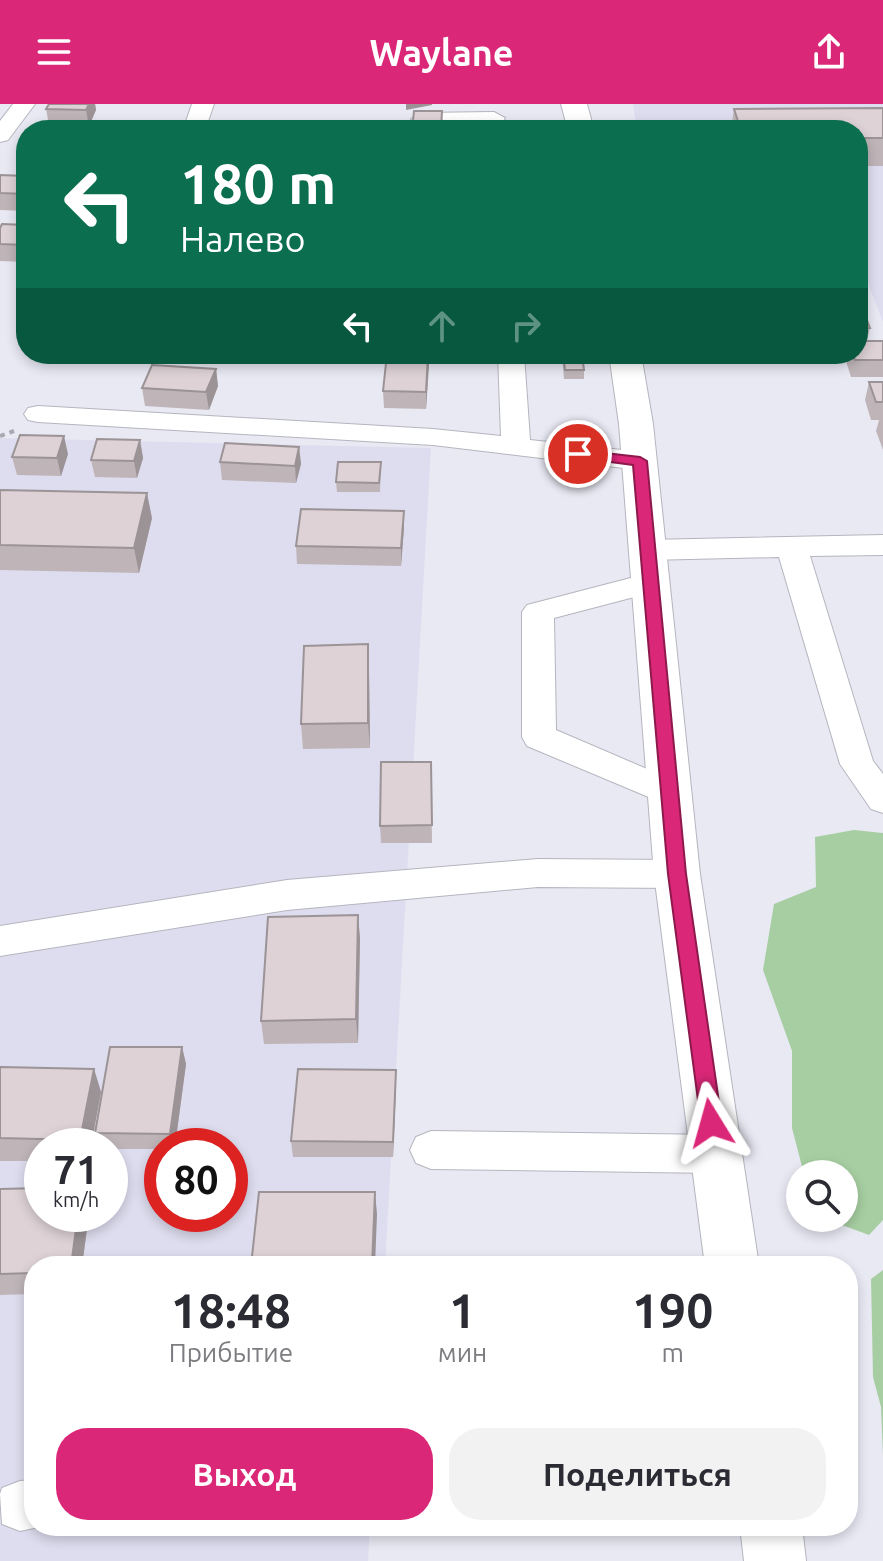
<!DOCTYPE html>
<html lang="ru">
<meta charset="utf-8">
<style>
:root{--surface:#fff;--page:#f2f2f3;--text:#2b2b33;--muted:#7c7c81;--accent:#db2777}
body{margin:0;font-family:Ubuntu,sans-serif;background:var(--page);color:var(--text);height:100vh;display:flex;flex-direction:column;font-size:30px;white-space:nowrap}
*{box-sizing:border-box;margin:0}
p{font-size:26px;color:var(--muted)}
.icon{flex:none;width:44px;height:44px;fill:none;stroke:currentColor;stroke-width:2;stroke-linecap:round;stroke-linejoin:round}
.map{position:relative;flex:1;overflow:hidden}
.side{position:absolute;left:24px;top:1152px;width:834px;height:280px;display:flex;flex-direction:column;background:var(--surface);border-radius:32px;box-shadow:0 4px 12px #0003}
.side>*{flex:none}
.top-card{position:absolute;left:16px;top:16px;width:852px;height:244px;border-radius:32px;box-shadow:0 4px 12px #0003;background:#0b6e4f;color:#fff;overflow:hidden}
.buttons{position:absolute;left:786px;top:1056px;display:grid;gap:16px}
.buttons a{display:grid;place-items:center;width:72px;height:72px;border-radius:50%;background:var(--surface);box-shadow:0 4px 12px #0003;font-size:40px}
.speed{position:absolute;left:24px;top:1024px;display:flex;gap:16px;font-size:40px;font-weight:700;text-align:center}
.speed>*{display:grid;place-content:center;width:104px;height:104px;border-radius:50%;background:var(--surface);box-shadow:0 4px 12px #0003;line-height:1}
.speed small{font-size:20px;font-weight:400}
.speed .limit{border:12px solid #d22;background:#fff;color:#111}
.pin{position:absolute;display:grid;place-items:center;width:68px;height:68px;color:#fff;margin:-34px;border:4px solid #fff;border-radius:50%;box-shadow:0 2px 8px #0007}
.me{position:absolute;width:88px;margin:-44px;rotate:352deg;stroke-linejoin:round;filter:drop-shadow(0 0 6px #0008)}
.turn{display:flex;align-items:center;gap:28px;height:168px;padding:0 32px;font-size:36px}
.turn .icon{width:104px;height:104px;stroke-width:2.5}
.turn b{display:block;font-size:56px;line-height:68px}
.lanes{display:flex;align-items:center;height:76px;padding:0 32px;background:#0003;justify-content:center;gap:40px;direction:ltr}
.lanes .off{opacity:.35}
.eta{display:flex;justify-content:space-evenly;align-items:center;height:136px;text-align:center}
.eta b{font-size:48px;font-weight:700;line-height:56px}
.action{display:flex;gap:16px;margin-top:auto;padding:16px 32px}
.action a{flex:1;height:92px;border-radius:32px;background:var(--accent);color:#fff;font-size:32px;font-weight:700;line-height:92px;text-align:center}
.action a+a{background:var(--page);color:var(--text)}
header{display:flex;justify-content:space-between;align-items:center;height:104px;padding:0 32px;background:var(--accent);color:#fff;font-size:36px;font-weight:700}
.map>svg:first-child{display:block}
.built{fill:#ddddef;fill-rule:evenodd}
.green{fill:#a7cea2}
.lines{fill:none;stroke-linecap:round;stroke-linejoin:round}
.minor-casing{stroke:#b5b5bf;stroke-width:2}
.highway-casing{stroke:#b5b5bf;stroke-width:2}
.path{stroke:#a8a8b1;stroke-width:4;stroke-dasharray:5 5;stroke-linecap:butt}
.minor{fill:#fff;fill-rule:evenodd}
.highway{fill:#fff;fill-rule:evenodd}
.wall{fill:#bfb5b8}
.shaded-wall{fill:#9b9396}
.building{fill:#ded2d6;stroke:#9b9396;stroke-width:2}
.route{fill:#db2777;stroke:#8e194d;stroke-width:2}
</style>
<header><svg class="icon" aria-label="menu" viewBox="0 0 24 24"><path d="M4 6h16M4 12h16M4 18h16"/></svg>Waylane<svg class="icon" aria-label="share" viewBox="0 0 24 24"><path d="M12 15V3M7 8l5-5 5 5M5 13v7h14v-7"/></svg></header>
<div class="map">
<svg width="883" height="1457" viewBox="0 0 883 1457">
<rect width="100%" height="100%" fill="#e9e9f4"/>
<path class="built" d="M633,0h250v218l-25,-64v-128h-221z
M0,334l431,10 -46,818h-351v260h336l-2,35h-368zM42,1042h68v68h-68zM162,1042h68v68h-68z"/>
<path class="green" d="M854,726l29,3v387l-14,15 -46,-17h21v-44h-40l-12,-46v-77l-29,-81 11,-66 42,-17 -1,-50z
M883,1166v186l-2,-49 -8,-30 -2,-98z"/>
<g class="lines">
<defs>
<path id="minor" d="M13,0h22l-27,36 -8,2v-21z
M192,0h22l-9,26h-22z
M494,8l11,6 -3,5 -80,2 -11,-6 11,-6z
M498,250h26l6,86 110,12 10,3 4,6 -4,6 -10,3 -207,-25 -395,-23 -10,-2 -4,-6 4,-6 10,-2 395,23 68,7z
M883,431v20l-73,1 63,205 10,13v39l-12,-4 -31,-45 -61,-207 -132,3 -11,-3 -4,-7 4,-7 11,-3z
M650,469l11,3 4,7 -4,7 -107,28 2,112 126,54 6,9 -6,9 -12,4 -143,-60 -5,-9v-125l5,-7z
M538,755l139,1 13,4 5,10 -5,10 -13,4 -139,-1 -251,23 -287,46v-30l287,-46z
M431,1027l284,4 15,6 6,13 -6,13 -15,6 -284,-4 -15,-6 -6,-13 6,-13z
M34,1376v46h9l-23,5 -18,-7 -2,-30 2,-6 18,-7z"/>
<path id="highway" d="M561,0h26l7,26h-26z
M609,250h32l12,70 47,450 59,392h-54l-51,-392 -35,-450z
M740,1422h62l4,35h-62z"/>
</defs>
<use href="#minor" class="minor-casing"/>
<use href="#highway" class="highway-casing"/>
<path class="path" d="M0,332l14,-5"/>
<use href="#minor" class="minor"/>
<use href="#highway" class="highway"/>
</g>
<path class="wall" d="M49,0h46l1,6 -7,16 -40,-1 -3,-16z
M883,4v58h-25v-36h-127l3,-21z
M26,34v21l-3,-16z
M0,71l26,1v35l-26,-1z
M26,121v37l-26,-1v-33z
M858,189l3,8 -2,9 11,18 -3,13h16v36h-32l-6,-19v-4h13z
M429,250l-3,55 -42,-1 -1,-17z
M562,250h20l2,16v9h-20z
M216,265l2,17 -9,24 -64,-4 -3,-18z
M869,278h14v68l-7,-19 3,-11h-8l-6,-20z
M140,336l3,18 -6,20 -42,-1 -4,-17z
M299,343l2,17 -5,19 -74,-3 -2,-18z
M68,350l-7,22 -44,-1 -5,-18z
M381,358l-1,30h-43l-1,-10z
M0,386l152,28 -13,55 -139,-3z
M404,407v17l-3,38 -104,-2 -1,-18z
M369,566l1,78 -67,1 -2,-25z
M431,658l1,81h-51l-1,-17z
M358,811l2,24 -2,104 -94,1 -3,-23z
M182,943l4,17 -11,82h-13v3h-52v-3h-11l-4,-13z
M0,963l94,2 7,23 -10,54h-49v15h-42z
M396,982l-3,71h-100l-2,-16z
M0,1085l42,25h47l-7,52h-48v28l-34,1z"/>
<path class="shaded-wall" d="M89,0h6l1,6 -7,16 -3,-16z
M406,0h26v1l-26,5z
M429,250v12l-3,43v-17z
M216,265l2,17 -9,24 -3,-18z
M64,332l4,18 -7,22 -4,-18z
M140,336l3,18 -6,20 -3,-17z
M299,343l2,17 -5,19 -1,-17z
M147,389l5,25 -13,55 -5,-25z
M404,407v17l-3,38v-18z
M368,540l1,26 1,78 -2,-25z
M358,811l2,24 -2,104 -2,-24z
M182,943l4,17 -11,82h-1l-4,-12z
M94,965l7,23 -10,54h-9l-2,-6z
M396,966v16l-3,71v-15z
M375,1088l2,22 -2,52h-3z
M78,1110h11l-7,52h-11z"/>
<path class="building" d="M49,0h40l-3,6 -40,-1z
M883,4v30h-25v-8h-117l-7,-21z
M414,7h28l-1,19h-29z
M33,23l39,1 -1,2h-40z
M0,71l26,1v18l-26,-1z
M2,120l24,1v20l-26,-1v-16z
M858,206h5l7,18h-12z
M858,237h25v19h-28l-2,-6h5z
M387,250h41l-2,38 -43,-1z
M563,250h19l2,16h-19z
M152,261l64,4 -10,23 -64,-4z
M869,278h14v20h-7z
M20,331l44,1 -7,22 -45,-1z
M97,335l43,1 -6,21 -43,-1z
M225,339l74,4 -4,19 -75,-4z
M338,358h43l-2,21 -43,-1z
M0,386l147,3 -13,55 -134,-3z
M301,405l103,2 -3,37 -105,-2z
M368,540v79l-67,1 3,-78z
M381,658h50l1,63 -52,1z
M358,811l-2,104 -95,2 7,-104z
M110,943h72l-12,87 -75,-1z
M0,963l94,2 -14,71 -80,-2z
M298,965l98,1 -3,72 -102,-1z
M42,1084v26h36l-7,52h-37v7l-34,1v-85z
M259,1088h116l-3,74h-121z"/>
<path class="route" d="M578,346l62,7 7,4 39,413 36,249 -3,6 -8,3 -7,-3 -3,-6 -33,-249 -35,-409 -60,-8 -2,-3z"/>
</svg>
<div class="buttons">
<a><svg class="icon" aria-label="search" viewBox="0 0 24 24"><circle cx="10" cy="10" r="6"/><path d="M15 15l6 6"/></svg></a>
</div>
<div class="speed"><div>71<small>km/h</small></div><div class="limit">80</div></div>
<div class="pin" style="left:578px;top:350px;background:#d93025"><svg class="icon" aria-label="arrive" viewBox="0 0 24 24"><path d="M6 21V4h12l-3 4 3 4H6"/></svg></div>
<svg class="me" style="left:711px;top:1019px" viewBox="-20 -20 40 40"><path d="M0-17L14 15 0 8-14 15z" fill="#db2777" stroke="#fff" stroke-width="4"/></svg>
<div class="top-card">
<div class="turn"><svg class="icon" aria-label="left" viewBox="0 0 24 24"><path d="M17 20v-9H6M10 6l-5 5 5 5"/></svg><div><b>180 m</b>Налево</div></div>
<div class="lanes"><svg class="icon" aria-label="left" viewBox="0 0 24 24"><path d="M17 20v-9H6M10 6l-5 5 5 5"/></svg><svg class="icon off" aria-label="ahead" viewBox="0 0 24 24"><path d="M12 20V5M6 11l6-6 6 6"/></svg><svg class="icon off" aria-label="right" viewBox="0 0 24 24"><path d="M7 20v-9h11M14 6l5 5-5 5"/></svg></div>
</div>
<section class="side">
<div class="eta">
<div><b>18:48</b><p>Прибытие</p></div>
<div><b>1</b><p>мин</p></div>
<div><b>190</b><p>m</p></div>
</div>
<div class="action"><a>Выход</a><a>Поделиться</a></div>
</section>
</div>
